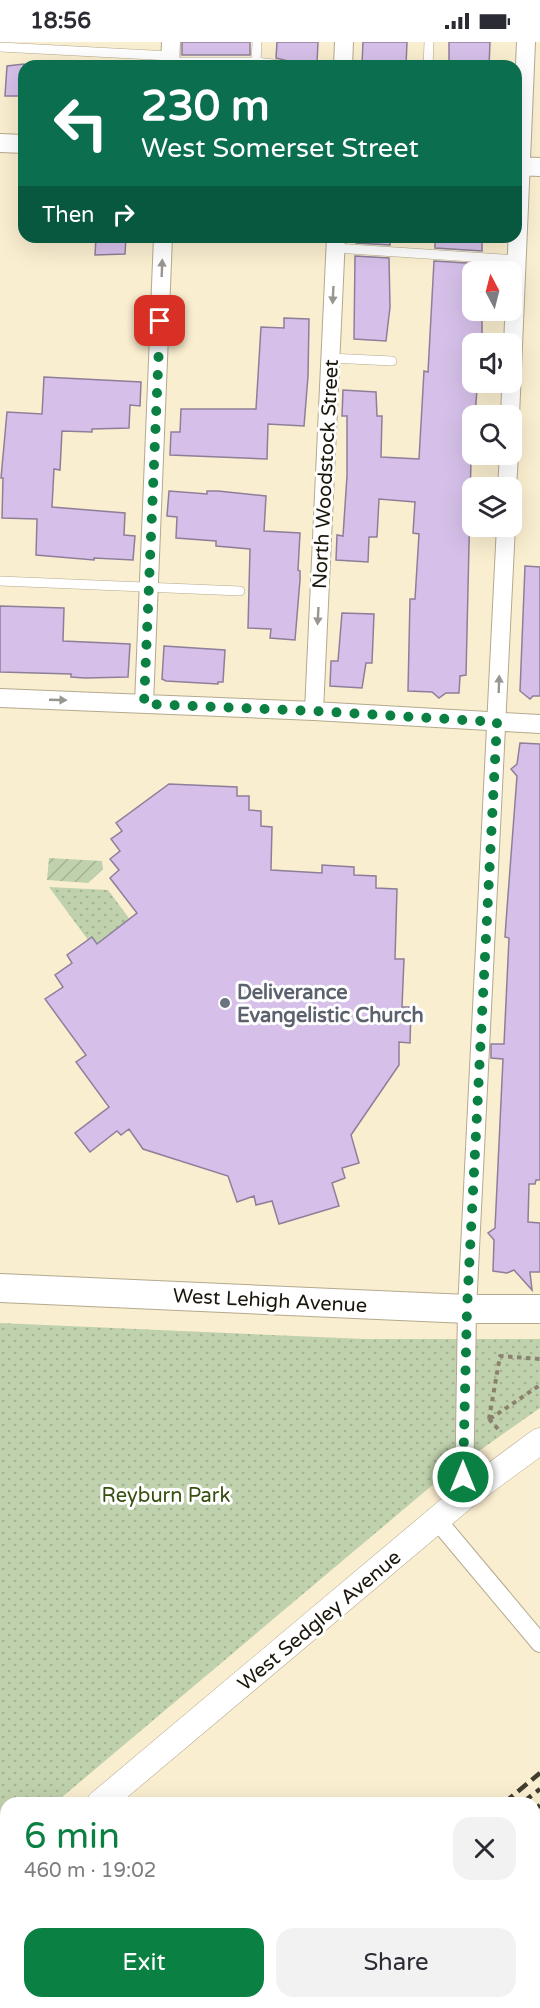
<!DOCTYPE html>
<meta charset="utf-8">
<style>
:root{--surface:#fff;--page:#f2f2f3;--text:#2b2b33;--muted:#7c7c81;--accent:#0b8043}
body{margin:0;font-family:"Varela Round",sans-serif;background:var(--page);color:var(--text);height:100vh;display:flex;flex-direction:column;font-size:22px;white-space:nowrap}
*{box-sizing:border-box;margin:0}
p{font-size:20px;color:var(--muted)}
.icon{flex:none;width:33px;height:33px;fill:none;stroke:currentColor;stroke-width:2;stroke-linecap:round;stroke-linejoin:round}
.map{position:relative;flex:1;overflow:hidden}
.details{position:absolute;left:0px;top:1755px;width:540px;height:212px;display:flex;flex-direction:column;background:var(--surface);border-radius:18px 18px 0 0;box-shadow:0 6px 24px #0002}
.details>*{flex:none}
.top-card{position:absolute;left:18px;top:18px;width:504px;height:183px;border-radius:18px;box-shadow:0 6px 24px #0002;background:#0b6e4f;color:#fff;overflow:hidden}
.needle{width:39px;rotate:353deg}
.tools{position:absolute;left:462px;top:219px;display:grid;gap:12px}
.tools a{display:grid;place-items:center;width:60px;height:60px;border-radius:12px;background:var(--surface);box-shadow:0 6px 24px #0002;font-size:30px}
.pin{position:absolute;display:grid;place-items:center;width:51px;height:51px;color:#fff;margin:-26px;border-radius:12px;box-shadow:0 3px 9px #0006}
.me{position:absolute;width:66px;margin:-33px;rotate:0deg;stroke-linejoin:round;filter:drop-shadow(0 0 4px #0008)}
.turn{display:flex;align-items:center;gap:21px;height:126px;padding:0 24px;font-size:27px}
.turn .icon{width:78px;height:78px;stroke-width:2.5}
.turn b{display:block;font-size:42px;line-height:51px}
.then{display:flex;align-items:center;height:57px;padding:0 24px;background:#0003;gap:12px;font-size:22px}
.round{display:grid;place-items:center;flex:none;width:63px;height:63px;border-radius:18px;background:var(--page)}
.summary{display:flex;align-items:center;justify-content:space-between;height:102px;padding:0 24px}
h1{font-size:36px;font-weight:600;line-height:45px;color:var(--accent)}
.primary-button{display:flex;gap:12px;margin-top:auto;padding:12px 24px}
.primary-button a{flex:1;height:69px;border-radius:18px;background:var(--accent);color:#fff;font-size:24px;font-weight:600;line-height:69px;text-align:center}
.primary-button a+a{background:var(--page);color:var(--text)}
.status{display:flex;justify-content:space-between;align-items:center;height:42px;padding:0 30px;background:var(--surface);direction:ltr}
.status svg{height:16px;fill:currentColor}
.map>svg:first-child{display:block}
.park{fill:url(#park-dots)}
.garden{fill:url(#garden-furrows)}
.building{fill:#d6c0e9;stroke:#8d7f99;stroke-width:1.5}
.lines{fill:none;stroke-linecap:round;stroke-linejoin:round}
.lane-casing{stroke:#b4a98d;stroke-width:10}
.street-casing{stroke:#b4a98d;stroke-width:20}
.secondary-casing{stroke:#b4a98d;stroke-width:27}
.primary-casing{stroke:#b4a98d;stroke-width:30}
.path{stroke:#8a826e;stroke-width:4;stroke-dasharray:4.5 4.5;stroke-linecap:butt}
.lane{stroke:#fff;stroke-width:9}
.street{stroke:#fff;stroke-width:18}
.secondary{stroke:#fff;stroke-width:26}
.primary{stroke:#fff;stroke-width:28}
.rail{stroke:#413c2e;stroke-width:4.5;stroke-dasharray:12 6;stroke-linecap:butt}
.oneway{fill:#989691}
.route{stroke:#0b8043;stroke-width:10;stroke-dasharray:0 18}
.worship-dot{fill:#6b7280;stroke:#fff;stroke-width:2}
.labels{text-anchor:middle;stroke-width:6;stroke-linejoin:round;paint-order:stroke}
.street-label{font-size:20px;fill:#1a160b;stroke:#fff}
.worship-label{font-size:20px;font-weight:bold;fill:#5b616d;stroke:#fff;text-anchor:start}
.park-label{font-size:20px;fill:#374f11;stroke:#fff}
</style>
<div class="status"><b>18:56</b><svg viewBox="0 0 49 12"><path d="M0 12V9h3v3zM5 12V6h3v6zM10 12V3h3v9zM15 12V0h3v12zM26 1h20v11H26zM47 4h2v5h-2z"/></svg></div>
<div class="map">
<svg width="540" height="1966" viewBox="0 0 540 1966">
<defs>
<pattern id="park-dots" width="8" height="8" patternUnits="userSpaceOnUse" patternTransform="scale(1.5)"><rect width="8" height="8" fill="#c0d1ad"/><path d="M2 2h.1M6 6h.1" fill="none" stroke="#a4b394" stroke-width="1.8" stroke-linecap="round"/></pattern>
<pattern id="garden-furrows" width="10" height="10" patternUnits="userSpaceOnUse" patternTransform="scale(1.5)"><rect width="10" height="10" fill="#c0d1ad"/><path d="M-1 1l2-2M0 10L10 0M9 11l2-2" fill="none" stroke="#a4b394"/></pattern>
</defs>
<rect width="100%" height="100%" fill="#faeed0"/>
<path class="park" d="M49,845l59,3 29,39 -40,15 -5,-7 -4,3z
M0,1281l365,16h175v69l-98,69 -387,326h-49v41l-6,6z"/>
<path class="garden" d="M49,816l53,3 1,8 -15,14 -41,-3z"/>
<path class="building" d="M182,0h68v13h-68z
M277,0h41l-1,21h-21l-20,-5z
M363,0h44l-1,24 -44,-2z
M449,0h41l-1,24h-40z
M24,22v32h-19l2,-30z
M96,195h30l-1,17 -30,1z
M356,195h34v8l-34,-2z
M435,195h47v14l-47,-3z
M355,214l34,2 1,49 -4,34 -32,-2z
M434,219l48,3 -1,8h-9v38h7v4h3v30h-10v38h5v7l-2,27h-3l-6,259 -6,1 -1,17h-13l-7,5 -7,-6 -24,-1 2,-92h5l4,-65 -6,-1 2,-31 -36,-3 -2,38h-8l-1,25 -32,-2 1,-25 6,1 4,-60v-60h-5l1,-26 33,2 1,24h5l-1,41 38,2 5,-88 4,1z
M284,276l25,1 -1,57 -4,50 -36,-2 -1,35 -97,-4 1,-23h9l1,-23h75l5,-82 23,1z
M44,335l97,5 -1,24 -10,-1 -1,23 -37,1v3l-30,-1 -2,39 -6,-1 -2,38 73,6 -1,22 11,1 -2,24 -39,-2v2l-58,-5 1,-36 -35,-1 1,-40h-2l6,-66 35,2z
M169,449l38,3v-3h11l48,5 -2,35 36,2 -2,37 2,1v9l-5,60 -25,-2 1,-9 -23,-1 2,-79 -34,-3v-5l-40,-3 1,-21 -10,-1z
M525,524l15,1v129h-7l-3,3 -10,-8z
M0,564l64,2 -1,33 67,3 -2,33 -43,1 -14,-1v-3l-71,-2z
M342,571l32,1 -2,49h-6l-4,25 -32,-2 1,-25h7z
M164,604l61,4 -2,32h-5v2l-52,-3 -4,-2z
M520,701l20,1v436h-4l-1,4h-6l-1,38 12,1v49h-10l2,18 -18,-20 -7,3 -14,-2 1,-31 -6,-7 7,-5 8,-169 -12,-1v-14h13l5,-106 -4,-1 1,-15 11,-146 -6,-7 6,-5z
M169,742l68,3v9h12v14l12,1v15l11,1 -1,43 51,3v-8l32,2v8l22,1v12l21,1 -2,70h9l-2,48h9l-1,36 -11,-1v23l-48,70 8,28 -17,5 3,10 -13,5 7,23 -60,18 -7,-23 -16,4 -2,-9 -17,6 -9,-26 -85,-27 -14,-20 -8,6 -4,-4 -27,21 -15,-19 34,-26 -33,-45 10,-7 -41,-56 18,-12 -8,-12 17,-12 -5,-8 25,-18 5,7 40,-31 -27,-35 9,-8 -9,-11 10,-8 -9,-12 11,-8 -6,-8z"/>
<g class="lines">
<defs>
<path id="lane" d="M0,5l171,9
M170,20h86l34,4
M256,20l1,-20
M428,24l1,-24
M335,206l182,12
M330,316l62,3
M0,539l240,10"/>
<path id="street" d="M170,24l1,-24
M343,24l1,-24
M0,101l24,1
M516,124l24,1
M510,374l16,-374
M507,446l2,-34
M0,656l314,13 226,13
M144,662l19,-467
M314,669l22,-474
M464,1455l3,-188 39,-783
M437,1478l103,123"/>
<path id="secondary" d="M100,1761l364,-306 76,-56
M0,1845l6,-5"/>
<path id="primary" d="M0,1246l467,21h73"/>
</defs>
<use href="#lane" class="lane-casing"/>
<use href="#street" class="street-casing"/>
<use href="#secondary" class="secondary-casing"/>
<use href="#primary" class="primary-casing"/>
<path class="path" d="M489,1377l11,-63 40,3
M489,1377l9,10
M490,1377l50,-34"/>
<use href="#lane" class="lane"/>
<use href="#street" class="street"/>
<use href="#secondary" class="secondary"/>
<use href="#primary" class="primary"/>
<path class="rail" d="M504,1761l36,-30
M522,1761l18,-14
M534,1768l6,-5
M534,1784l6,-5
M534,1803l6,-5
M265,1966l7,-6
M283,1966l6,-6
M302,1966l6,-6
M323,1966l6,-6
M338,1966l7,-6"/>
</g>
<defs><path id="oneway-solid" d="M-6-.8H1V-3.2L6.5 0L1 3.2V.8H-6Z" transform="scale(1.5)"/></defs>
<g class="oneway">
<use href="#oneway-solid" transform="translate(162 226) rotate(-88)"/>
<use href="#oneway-solid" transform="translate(333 253) rotate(93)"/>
<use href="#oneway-solid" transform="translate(318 574) rotate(93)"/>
<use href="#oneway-solid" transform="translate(499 642) rotate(-88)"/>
<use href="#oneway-solid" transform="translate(58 658) rotate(2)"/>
</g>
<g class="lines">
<path class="route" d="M160,279l-16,383 170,7 183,11 -30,587 -4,168"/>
</g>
<circle class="worship-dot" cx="225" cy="961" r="6"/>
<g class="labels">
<g class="street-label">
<text transform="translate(325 432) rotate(-87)" y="7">North Woodstock Street</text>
<text transform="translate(270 1258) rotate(3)" y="7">West Lehigh Avenue</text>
<text transform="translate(319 1578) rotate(-40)" y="7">West Sedgley Avenue</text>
</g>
<g class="worship-label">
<text x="237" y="957">Deliverance<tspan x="237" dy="23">Evangelistic Church</tspan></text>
</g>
<g class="park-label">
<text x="166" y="1460">Reyburn Park</text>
</g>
</g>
</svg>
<div class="tools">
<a><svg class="needle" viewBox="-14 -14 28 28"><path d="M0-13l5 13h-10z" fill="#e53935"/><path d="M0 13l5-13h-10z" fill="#7c7c81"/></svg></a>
<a><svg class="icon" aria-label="sound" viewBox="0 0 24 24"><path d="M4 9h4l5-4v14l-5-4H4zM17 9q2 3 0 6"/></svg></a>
<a><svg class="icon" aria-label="search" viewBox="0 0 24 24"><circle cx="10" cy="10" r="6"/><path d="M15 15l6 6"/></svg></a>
<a><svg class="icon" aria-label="layers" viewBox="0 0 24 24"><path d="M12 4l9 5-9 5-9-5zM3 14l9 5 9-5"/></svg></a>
</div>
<div class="pin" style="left:160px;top:279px;background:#d93025"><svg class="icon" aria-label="arrive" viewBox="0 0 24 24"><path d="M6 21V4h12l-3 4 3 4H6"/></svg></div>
<svg class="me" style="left:463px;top:1435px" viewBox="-20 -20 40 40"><circle r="17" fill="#0b8043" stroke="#fff" stroke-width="3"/><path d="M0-11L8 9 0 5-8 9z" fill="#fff"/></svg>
<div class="top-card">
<div class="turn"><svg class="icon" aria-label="left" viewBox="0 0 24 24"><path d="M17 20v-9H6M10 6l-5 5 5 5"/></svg><div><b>230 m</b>West Somerset Street</div></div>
<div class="then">Then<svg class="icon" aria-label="right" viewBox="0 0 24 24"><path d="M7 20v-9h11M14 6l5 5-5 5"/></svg></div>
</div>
<section class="details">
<div class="summary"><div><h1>6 min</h1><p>460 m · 19:02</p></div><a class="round"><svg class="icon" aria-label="close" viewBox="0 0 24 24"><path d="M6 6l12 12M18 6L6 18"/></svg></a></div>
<div class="primary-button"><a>Exit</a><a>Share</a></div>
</section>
</div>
